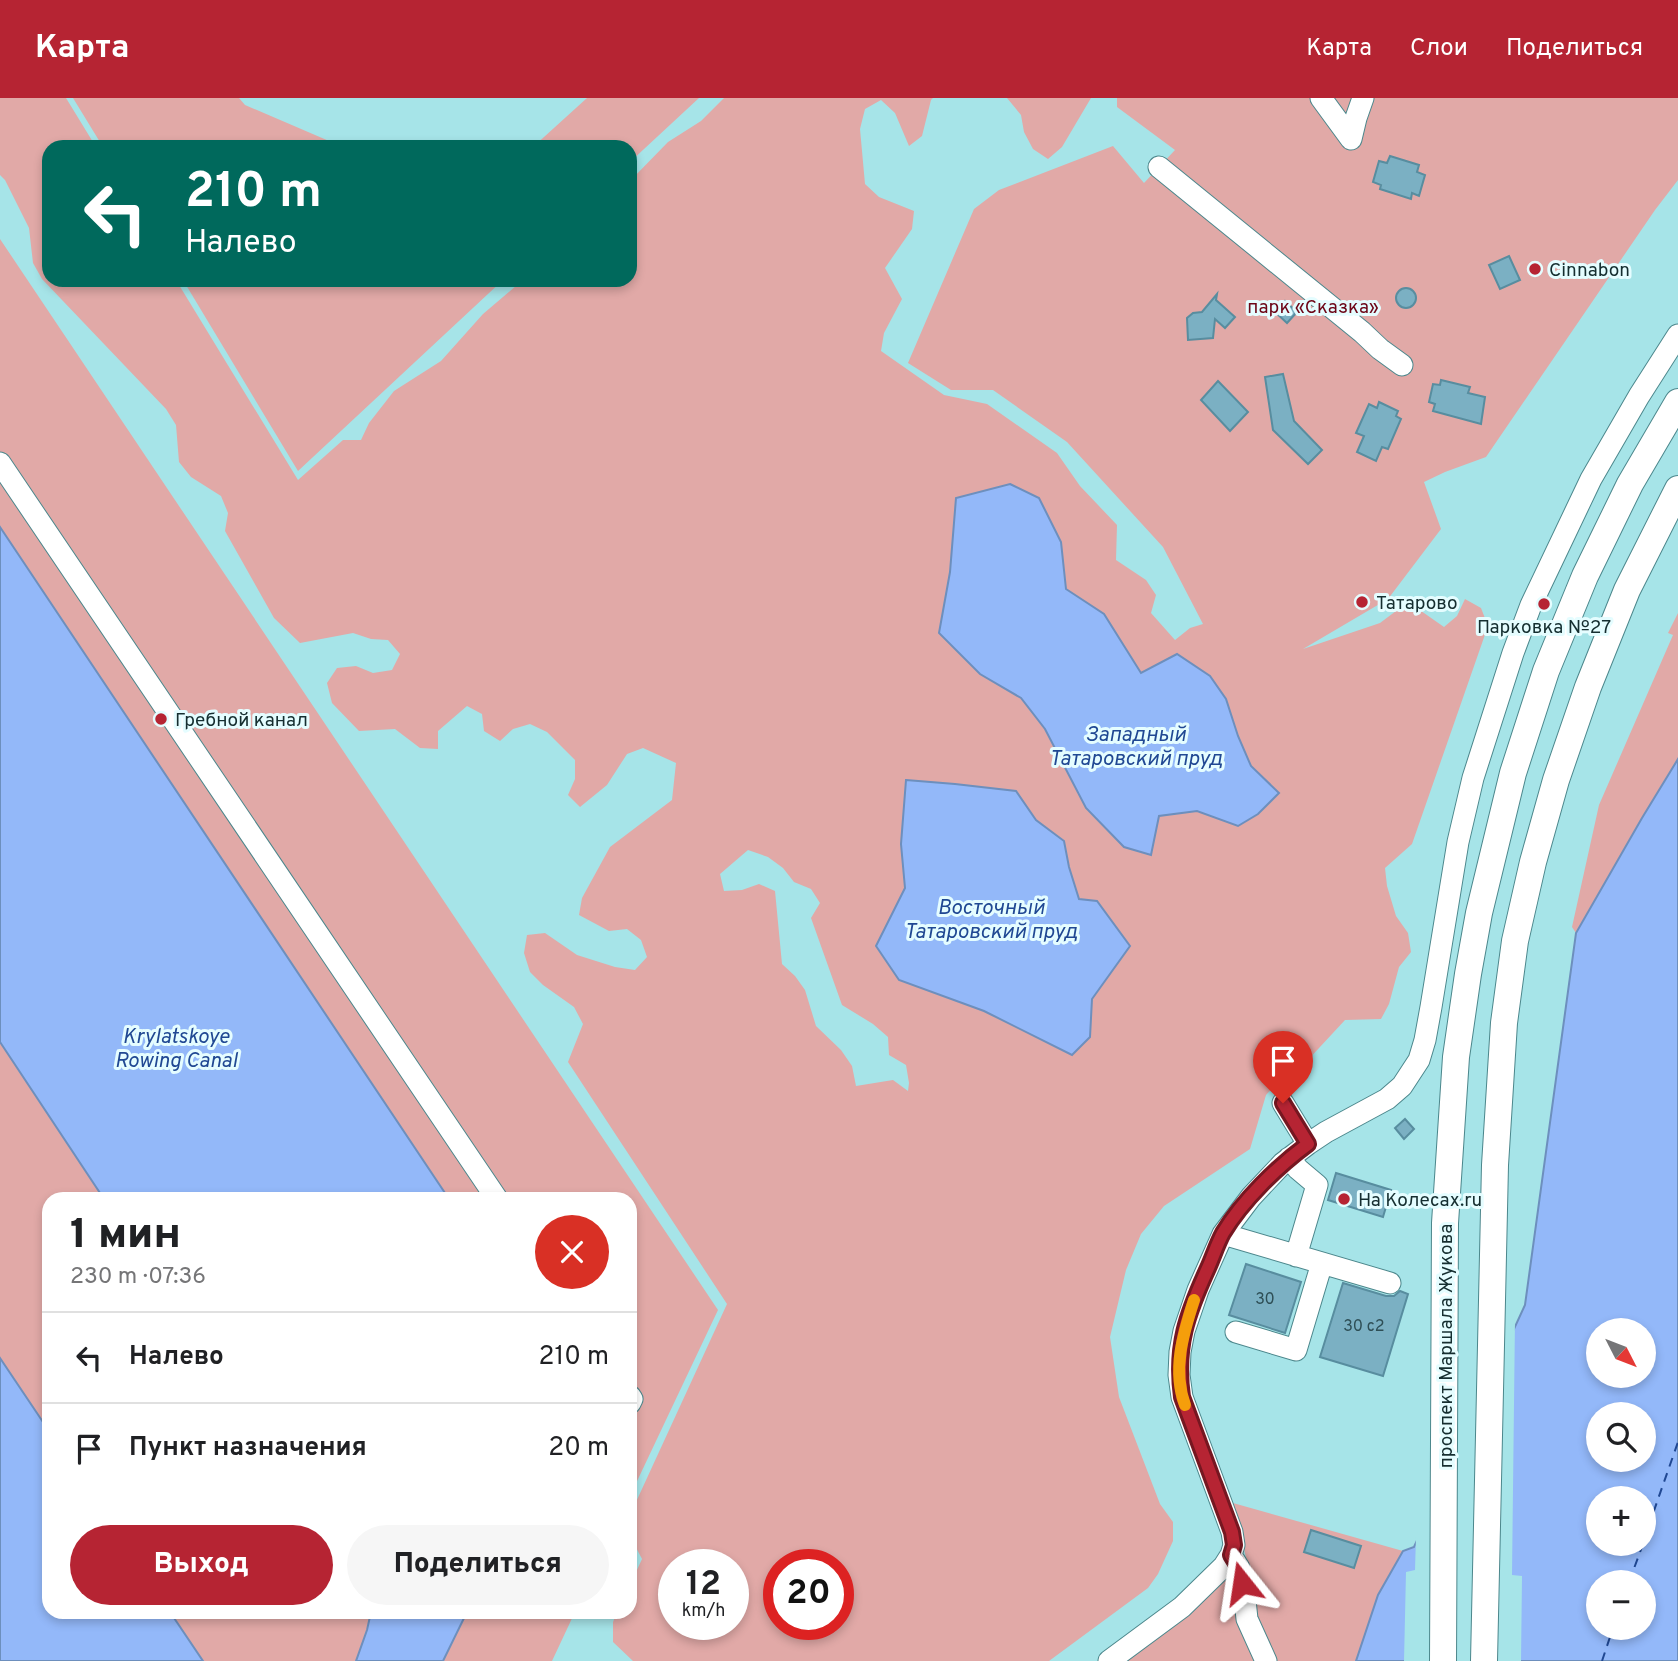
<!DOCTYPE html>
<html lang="ru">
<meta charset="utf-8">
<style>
:root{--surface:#fff;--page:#f6f6f6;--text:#202124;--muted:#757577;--line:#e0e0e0;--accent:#b62433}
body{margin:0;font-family:Overpass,sans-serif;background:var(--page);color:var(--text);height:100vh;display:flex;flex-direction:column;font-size:26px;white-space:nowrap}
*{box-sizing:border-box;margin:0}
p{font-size:23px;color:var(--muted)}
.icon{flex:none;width:38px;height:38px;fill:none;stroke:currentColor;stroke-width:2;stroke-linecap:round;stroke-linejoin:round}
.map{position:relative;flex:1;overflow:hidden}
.details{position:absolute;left:42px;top:1094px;width:595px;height:427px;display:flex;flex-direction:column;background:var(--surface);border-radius:21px;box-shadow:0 4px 10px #0003}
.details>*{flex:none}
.top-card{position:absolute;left:42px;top:42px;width:595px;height:147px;border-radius:21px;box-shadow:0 4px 10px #0003;background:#00695c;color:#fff;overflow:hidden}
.needle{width:46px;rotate:132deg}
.tools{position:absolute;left:1586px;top:1220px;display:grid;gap:14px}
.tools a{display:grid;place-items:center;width:70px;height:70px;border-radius:50%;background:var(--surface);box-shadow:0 4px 10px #0003;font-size:35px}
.speed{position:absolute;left:658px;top:1451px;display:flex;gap:14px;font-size:35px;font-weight:700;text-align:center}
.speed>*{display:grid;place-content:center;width:91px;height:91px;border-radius:50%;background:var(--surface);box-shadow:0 4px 10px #0003;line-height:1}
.speed small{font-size:18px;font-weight:400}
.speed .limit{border:10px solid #d22;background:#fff;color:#111}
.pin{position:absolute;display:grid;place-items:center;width:60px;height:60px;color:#fff;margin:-72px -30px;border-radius:50% 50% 50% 0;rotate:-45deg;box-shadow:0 0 7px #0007}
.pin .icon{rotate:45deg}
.me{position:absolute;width:77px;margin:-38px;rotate:345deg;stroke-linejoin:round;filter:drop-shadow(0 0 5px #0008)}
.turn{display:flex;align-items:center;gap:24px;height:147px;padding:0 28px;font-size:32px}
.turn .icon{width:91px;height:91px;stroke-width:2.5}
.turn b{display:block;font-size:49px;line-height:60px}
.round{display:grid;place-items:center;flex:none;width:74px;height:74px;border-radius:37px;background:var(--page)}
.summary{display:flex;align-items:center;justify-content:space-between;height:119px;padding:0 28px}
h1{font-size:42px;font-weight:800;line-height:52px}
.action{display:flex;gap:14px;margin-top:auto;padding:14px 28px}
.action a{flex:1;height:80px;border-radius:42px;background:var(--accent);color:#fff;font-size:28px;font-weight:800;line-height:80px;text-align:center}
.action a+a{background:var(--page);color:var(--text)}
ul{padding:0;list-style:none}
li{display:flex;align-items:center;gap:21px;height:91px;padding:0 28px;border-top:2px solid var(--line)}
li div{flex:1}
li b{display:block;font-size:26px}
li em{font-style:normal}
header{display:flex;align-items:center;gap:42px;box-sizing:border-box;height:98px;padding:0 35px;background:var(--accent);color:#fff}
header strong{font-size:33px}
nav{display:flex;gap:38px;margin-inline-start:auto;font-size:24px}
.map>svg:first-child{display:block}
.green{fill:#e1a9a7;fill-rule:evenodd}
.water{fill:#93b8f9;stroke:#6d8fbd;stroke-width:2;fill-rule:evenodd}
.pier{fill:#a6e4e8}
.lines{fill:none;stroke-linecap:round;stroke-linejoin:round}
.ferry{stroke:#204893;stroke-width:2;stroke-dasharray:9 7;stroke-linecap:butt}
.building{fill:#7bb0c3;stroke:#588d9f;stroke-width:2}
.minor-casing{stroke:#4c878c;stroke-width:23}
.major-casing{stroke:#4c878c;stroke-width:28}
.minor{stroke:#fff;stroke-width:21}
.major{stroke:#fff;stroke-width:26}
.route-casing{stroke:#761721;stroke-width:18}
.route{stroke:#b62433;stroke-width:12}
.slow{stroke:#f59e0b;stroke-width:12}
.poi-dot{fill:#b62433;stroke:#e5fdff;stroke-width:2.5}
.labels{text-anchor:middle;stroke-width:6;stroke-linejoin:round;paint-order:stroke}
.number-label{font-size:16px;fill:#2e4e55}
.poi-label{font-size:19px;fill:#152e30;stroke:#e5fdff;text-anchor:start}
.park-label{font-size:19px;fill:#6d0617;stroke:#e5fdff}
.street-label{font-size:19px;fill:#152e30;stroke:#e5fdff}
.water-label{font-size:21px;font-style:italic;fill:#204893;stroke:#e5fdff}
</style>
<header>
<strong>Карта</strong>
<nav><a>Карта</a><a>Слои</a><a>Поделиться</a></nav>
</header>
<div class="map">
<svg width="1678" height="1563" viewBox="0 0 1678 1563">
<rect width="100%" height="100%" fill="#a6e4e8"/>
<path class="green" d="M0,0h66l30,49h-47v133h127l122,200 45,-40h18l8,-17 25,-32 47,-30 42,-47 40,-34h107v-99l38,-39 33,-21 23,-23h209l-2,2 -9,36 -13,10 -14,-33 -14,-13 -16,9 -5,20 5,55 14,13 35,14 -2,18 -27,39 17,31 -18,34 -3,18 63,44 43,9 70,49 23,33 37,39 -1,35 30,20 10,15 -5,18 24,27 15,-12 13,-4 -40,-77 -96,-105 -74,-52h-42l-43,-27 66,-154 25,-19 114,-44 31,37 31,-33 -58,-43v-9h561v82l-23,30 -169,247 -41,15 -21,10 17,47 -53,70 -85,50 77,-26 16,-12 18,-5 30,21 13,-11 8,-17 16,9 7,18 -76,218 -27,24 2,18 9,30 12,17 3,19 -12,15 -10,37 -8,15 -36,1 -38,41 -29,21 -12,13 -16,54 -86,57 -23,28 -15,36 -16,67 9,60 41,107 13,18v19l-15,33 -10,14 -99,73h-416l-20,-19v-20l4,-10h13v-27l12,-26 -12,-23v-21l97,-211 -159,-242 15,-38 -9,-17 -31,-22 -13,-13 -6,-19 3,-18 18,-2 32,22 38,12 20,3 12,-13 -6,-17 -14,-11 -18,2 -30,-16 3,-17 28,-51 62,-47 4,-37 -33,-15 -16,6 -20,31 -27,22 -12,-12 7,-16v-19l-28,-28 -17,-8 -17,5 -13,12 -16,-10 -2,-17 -15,-8 -29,25v18l-18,-1 -25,-19 -36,2 -27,-28 -5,-20 10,-15 19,-2 17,7 19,-3 8,-16 -12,-14 -17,-1 -18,-6 -53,10 -26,-25 -49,-87 3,-18 -7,-17 -30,-19 -12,-15 -3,-37 -10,-16 -124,-130 -9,-16 -4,-35 -24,-48 -5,-5zM1061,444l4,47 39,25 37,59 97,63 13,30 27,27 -20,21 -20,12 -41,-15 -38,5 -73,-8 -41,-79 -24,-31 -41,-24 -41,-41 11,-61zM907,683l48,3 61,7 20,29 28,21 5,26 10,33 51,46 -38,53 -2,38 -106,-26 -85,-31 -23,-34 29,-58zM748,752l20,7 15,11 11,14 17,7 9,14 -9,15 31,87 31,19 15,13 1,18 17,10 3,18 -1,8 -15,-11 -37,6 -4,-20 -11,-16 -25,-24 -11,-36 -10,-14 -13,-12 -7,-73 -16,-7 -17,6 -18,1 -4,-17zM674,1466h59v60h-59zM779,1466h59v60h-59z
M73,0h166l6,7 98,42h-240z
M587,0h112l-69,64v-15h-97z
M1007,0h84l-29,49 -14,12 -15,-10 -9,-17 -3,-17z
M0,141l718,1071 -88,186v-297h-581v413h526l-23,49h-552z
M183,182h320l-205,191z
M1678,515v146l-36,59 -66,115 -4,-6 27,-122 74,-170 -5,-2z
M1233,1405l170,48 -25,44 -22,66h-230l103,-93 19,-2z"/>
<path class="water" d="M1010,386l29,14 22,44 5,47 38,25 37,59 36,-19 33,22 16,23 12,37 13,30 28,27 -21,21 -20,12 -41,-15 -38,5 -8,39 -27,-8 -38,-39 -41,-79 -24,-31 -41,-24 -41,-41 11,-61 6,-74z
M0,429l449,672h-345l-104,-157z
M1678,661v902h-322l22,-66 25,-44 11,-4 111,-242 51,-372 66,-115zM1598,1232h45v46h-45zM1598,1316h45v46h-45zM1598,1400h45v46h-45zM1598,1484h45v46h-45z
M906,682l49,4 61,7 20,29 28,21 5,26 10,32 18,2 33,45 -38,53 -2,38 -18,18 -88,-44 -85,-31 -23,-34 29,-58 -4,-44z
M0,1260l49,73v181h121l33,49h-203z
M371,1514h96l-24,49h-87l11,-31z"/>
<path class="pier" d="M1515,1221l-3,256 10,1 -1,85h-117l2,-89 9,-2 1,-34z"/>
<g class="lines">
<path class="ferry" d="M1643,1444l35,-100
M1629,1484l14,-38
M1602,1563l11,-33"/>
</g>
<path class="building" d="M1390,58l29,9 -2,7 8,3 -6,21 -7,-3 -1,6 -31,-10 1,-4 -8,-3 6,-21 8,2z
M1509,158l11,24 -20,9 -11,-24z
M1396 200a10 10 0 1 1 20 0a10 10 0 1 1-20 0Z
M1217,196l-1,6 19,17 -10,11 -10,-9 -2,19 -25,2 -1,-22 6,-5 9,-1z
M1285,203l12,11 -10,11 -12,-11z
M1283,276l11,47 28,29 -14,14 -35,-34 -8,-53z
M1441,282l29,7 -2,6 17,4 -4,27 -48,-13 2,-7 -6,-2 4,-18 7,1z
M1218,283l30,31 -18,19 -29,-31z
M1379,304l19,9 -2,5 5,3 -13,30 -6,-2 -6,14 -19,-9 7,-16 -8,-3 13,-29 8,4z
M1405,1021l9,10 -10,10 -9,-11z
M1336,1075l55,17 -8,27 -55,-17z
M1246,1166l55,18 -16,51 -56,-18z
M1343,1185l43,13h8l6,-5 8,3 -25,82 -63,-19z
M1311,1432l50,16 -7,22 -50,-16z"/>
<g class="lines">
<defs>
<path id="minor" d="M1321,0l30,41
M1351,41l5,-21 7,-20
M1159,69l203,165 18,17 22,16
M0,365l497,736
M1283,1005l25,41
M1289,1060l9,11 19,16 -21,71
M1223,1136l167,49
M1236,1234l60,18 26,-87
M630,1298l2,3 -2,4
M1231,1457l8,13 6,32 2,19 19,42
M1109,1563l73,-54 42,-41 7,-11 3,-10 -2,-13 -50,-135 -3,-22 1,-23 4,-21 14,-41 25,-56 28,-37 32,-34 25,-19 18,-12 61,-33 15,-13 17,-26 6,-20 6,-33 27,-165 15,-64 40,-125 18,-48 60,-126 48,-83 39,-61"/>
<path id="major" d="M1443,1563l2,-438 11,-166 12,-83 11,-61 34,-140 33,-102 39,-95 45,-92 48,-82
M1484,1563l11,-496 9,-142 11,-82 18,-79 23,-82 32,-93 39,-97 51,-101"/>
</defs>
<use href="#minor" class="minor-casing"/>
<use href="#major" class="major-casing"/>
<use href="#minor" class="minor"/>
<use href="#major" class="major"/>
</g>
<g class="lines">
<defs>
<path id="route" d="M1242,1485l-3,-15 -8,-13 3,-10 -2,-13 -50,-135c-7,-51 5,-83 26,-129 5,-11 9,-24 15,-35 20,-33 54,-66 85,-89l-25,-41"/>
</defs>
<use href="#route" class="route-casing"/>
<use href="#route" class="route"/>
<path class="slow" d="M1185,1307c-13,-35 -2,-71 9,-105"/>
</g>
<g class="poi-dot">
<circle cx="1535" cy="171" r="7"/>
<circle cx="1362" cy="504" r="7"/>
<circle cx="1544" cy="506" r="7"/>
<circle cx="161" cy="621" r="7"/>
<circle cx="1344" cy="1101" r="7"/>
</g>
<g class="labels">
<g class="number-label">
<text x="1265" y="1206">30</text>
<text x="1364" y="1233">30 с2</text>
</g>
<g class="poi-label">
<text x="1549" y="178">Cinnabon</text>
<text x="1376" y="511">Татарово</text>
<text x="1544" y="535" text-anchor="middle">Парковка №27</text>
<text x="175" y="628">Гребной канал</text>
<text x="1358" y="1108">На Колесах.ru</text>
</g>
<g class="park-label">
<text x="1313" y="215">парк «Сказка»</text>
</g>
<g class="street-label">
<text transform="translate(1445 1248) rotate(-90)" y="7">проспект Маршала Жукова</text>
</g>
<g class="water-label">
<text x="1136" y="643">Западный<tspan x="1136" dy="24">Татаровский пруд</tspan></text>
<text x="991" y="816">Восточный<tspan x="991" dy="24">Татаровский пруд</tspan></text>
<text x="176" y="945">Krylatskoye<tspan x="176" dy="24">Rowing Canal</tspan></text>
</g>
</g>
</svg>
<div class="tools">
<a><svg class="needle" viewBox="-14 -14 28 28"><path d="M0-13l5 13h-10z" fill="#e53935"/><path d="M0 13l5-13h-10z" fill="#757577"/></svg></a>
<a><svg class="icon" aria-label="search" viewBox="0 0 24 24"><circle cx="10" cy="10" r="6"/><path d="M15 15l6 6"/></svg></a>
<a>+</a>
<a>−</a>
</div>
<div class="speed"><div>12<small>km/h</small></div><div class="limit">20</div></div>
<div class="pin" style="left:1283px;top:1005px;background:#d93025"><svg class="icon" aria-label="arrive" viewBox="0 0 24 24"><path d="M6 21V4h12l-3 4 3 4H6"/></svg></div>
<svg class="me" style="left:1242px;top:1485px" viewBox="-20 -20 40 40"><path d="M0-17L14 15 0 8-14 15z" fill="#b62433" stroke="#fff" stroke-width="4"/></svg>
<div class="top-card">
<div class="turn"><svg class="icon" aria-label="left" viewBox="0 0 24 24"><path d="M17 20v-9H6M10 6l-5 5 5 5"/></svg><div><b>210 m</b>Налево</div></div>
</div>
<section class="details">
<div class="summary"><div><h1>1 мин</h1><p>230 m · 07:36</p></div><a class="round" style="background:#d93025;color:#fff"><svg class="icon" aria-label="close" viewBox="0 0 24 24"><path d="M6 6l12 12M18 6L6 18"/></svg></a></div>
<ul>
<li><svg class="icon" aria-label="left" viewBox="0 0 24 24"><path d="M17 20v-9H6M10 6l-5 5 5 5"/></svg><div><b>Налево</b></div><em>210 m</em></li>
<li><svg class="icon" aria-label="arrive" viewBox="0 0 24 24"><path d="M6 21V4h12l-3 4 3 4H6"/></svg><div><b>Пункт назначения</b></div><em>20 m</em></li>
</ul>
<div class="action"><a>Выход</a><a>Поделиться</a></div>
</section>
</div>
